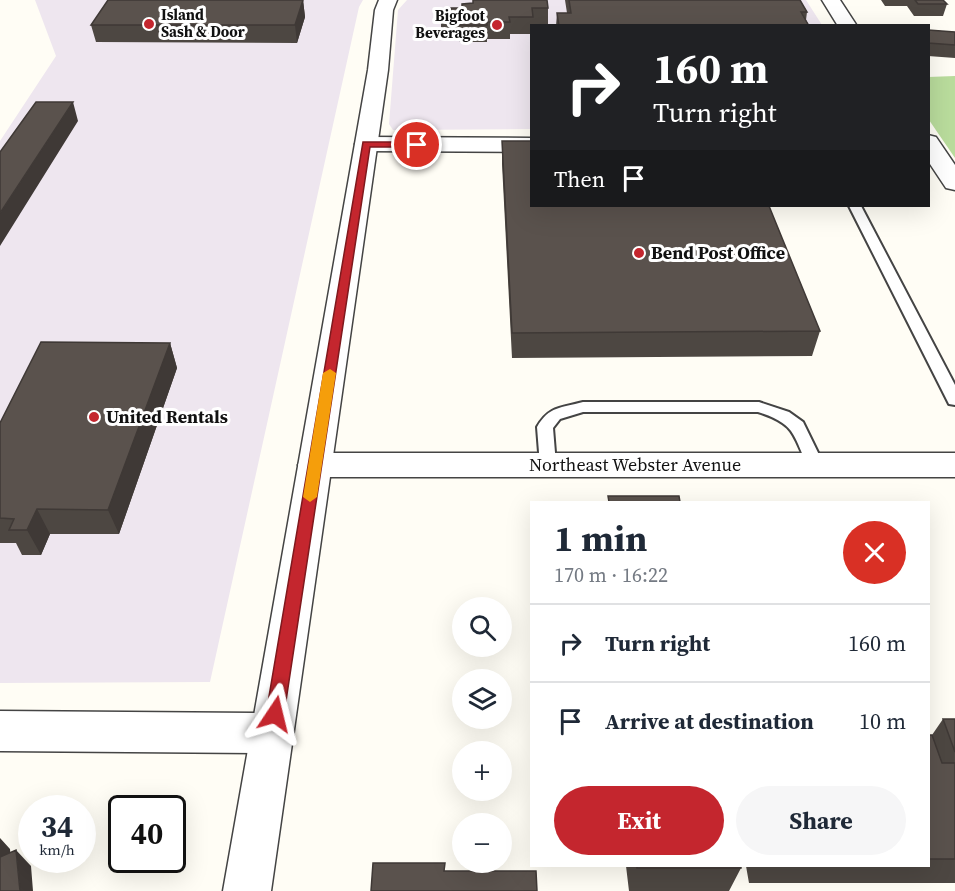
<!DOCTYPE html>
<meta charset="utf-8">
<style>
:root{--surface:#fff;--page:#f6f6f7;--text:#1f2937;--muted:#747a83;--line:#e0e1e3;--accent:#c4262e}
body{margin:0;font-family:"Source Serif 4",serif;background:var(--page);color:var(--text);height:100vh;display:flex;flex-direction:column;font-size:22px;white-space:nowrap}
*{box-sizing:border-box;margin:0}
p{font-size:20px;color:var(--muted)}
.icon{flex:none;width:33px;height:33px;fill:none;stroke:currentColor;stroke-width:2;stroke-linecap:round;stroke-linejoin:round}
.map{position:relative;flex:1;overflow:hidden}
.sheet{position:absolute;left:530px;top:501px;width:400px;height:366px;display:flex;flex-direction:column;background:var(--surface);border-radius:0px;box-shadow:0 6px 24px #0002}
.sheet>*{flex:none}
.guide{position:absolute;left:530px;top:24px;width:400px;height:183px;border-radius:0px;box-shadow:0 6px 24px #0002;background:#202124;color:#fff;overflow:hidden}
.controls{position:absolute;left:452px;top:597px;display:grid;gap:12px}
.controls a{display:grid;place-items:center;width:60px;height:60px;border-radius:50%;background:var(--surface);box-shadow:0 6px 24px #0002;font-size:30px}
.speed{position:absolute;left:18px;top:795px;display:flex;gap:12px;font-size:30px;font-weight:700;text-align:center}
.speed>*{display:grid;place-content:center;width:78px;height:78px;border-radius:50%;background:var(--surface);box-shadow:0 6px 24px #0002;line-height:1}
.speed small{font-size:15px;font-weight:400}
.speed .limit{border:3px solid #111;border-radius:9px;background:#fff;color:#111}
.pin{position:absolute;display:grid;place-items:center;width:51px;height:51px;color:#fff;margin:-26px;border:3px solid #fff;border-radius:50%;box-shadow:0 2px 6px #0007}
.me{position:absolute;width:66px;margin:-33px;rotate:10deg;stroke-linejoin:round;filter:drop-shadow(0 0 4px #0008)}
.turn{display:flex;align-items:center;gap:21px;height:126px;padding:0 24px;font-size:27px}
.turn .icon{width:78px;height:78px;stroke-width:2.5}
.turn b{display:block;font-size:42px;line-height:51px}
.then{display:flex;align-items:center;height:57px;padding:0 24px;background:#0003;gap:12px;font-size:22px}
.round{display:grid;place-items:center;flex:none;width:63px;height:63px;border-radius:32px;background:var(--page)}
.headline{display:flex;align-items:center;justify-content:space-between;height:102px;padding:0 24px}
h1{font-size:36px;font-weight:700;line-height:45px}
.primary-button{display:flex;gap:12px;margin-top:auto;padding:12px 24px}
.primary-button a{flex:1;height:69px;border-radius:36px;background:var(--accent);color:#fff;font-size:24px;font-weight:700;line-height:69px;text-align:center}
.primary-button a+a{background:var(--page);color:var(--text)}
ul{padding:0;list-style:none}
li{display:flex;align-items:center;gap:18px;height:78px;padding:0 24px;border-top:2px solid var(--line)}
li div{flex:1}
li b{display:block;font-size:22px}
li em{font-style:normal}
.map>svg:first-child{display:block}
.industrial{fill:#eee6ef}
.forest{fill:#b9dc9c}
.lines{fill:none;stroke-linecap:round;stroke-linejoin:round}
.service-casing{stroke:#444;stroke-width:4}
.minor-casing{stroke:#444;stroke-width:3}
.tertiary-casing{stroke:#444;stroke-width:3}
.service{fill:#fff;fill-rule:evenodd}
.minor{fill:#fff;fill-rule:evenodd}
.tertiary{fill:#fff;fill-rule:evenodd}
.wall{fill:#4d4742}
.shaded-wall{fill:#3f3936}
.building{fill:#5a524d;stroke:#3f3936;stroke-width:1.5}
.route{fill:#c4262e;stroke:#7f191e;stroke-width:1.5}
.slow{fill:#f59e0b}
.poi-dot{fill:#c4262e;stroke:#fff;stroke-width:2}
.labels{text-anchor:middle;stroke-width:6;stroke-linejoin:round;paint-order:stroke}
.far-poi-label{font-size:15px;font-weight:bold;fill:#111;stroke:#fff;text-anchor:start}
.poi-label{font-size:18px;font-weight:bold;fill:#111;stroke:#fff;text-anchor:start}
.street-label{font-size:18px;fill:#111;stroke:#fff}
</style>
<div class="map">
<svg width="955" height="891" viewBox="0 0 955 891">
<rect width="100%" height="100%" fill="#fffdf5"/>
<path class="industrial" d="M35,0h328l-4,7 -149,675 -210,1v-542l56,-85z
M407,0h399l16,25 -291,1v103l-138,1 -4,-6 9,-114z"/>
<path class="forest" d="M955,76v82l-26,-38 -1,-43z"/>
<g class="lines">
<defs>
<path id="service" d="M849,206h12l94,179v20l-6,-1 -2,-4z
M583,402h176l30,10 14,10 21,43 -2,4 -6,2 -6,-2c-18,-32 -11,-44 -52,-57h-175l-23,7 -7,9 3,37 -2,4 -6,2 -6,-2 -2,-4 -3,-38c12,-21 24,-19 46,-25z"/>
<path id="minor" d="M822,0h18l17,26h-19z
M928,135l8,2 19,28v25l-9,-2 -18,-27z
M366,137l165,1v14l-165,-1 -8,-2 -3,-5 3,-5z
M315,453h640v24h-640l-12,-3 -5,-9 5,-9z
M0,711l272,2 15,6 6,14 -6,14 -15,6 -272,-2z"/>
<path id="tertiary" d="M379,0h18l-4,10 -5,60 -117,821h-48l145,-821 7,-60z"/>
</defs>
<use href="#service" class="service-casing"/>
<use href="#minor" class="minor-casing"/>
<use href="#tertiary" class="tertiary-casing"/>
<use href="#service" class="service"/>
<use href="#minor" class="minor"/>
<use href="#tertiary" class="tertiary"/>
</g>
<path class="wall" d="M303,0l2,17 -8,26 -201,-1 -5,-17z
M565,0h235l7,12 -1,8 3,6h-253l1,-13h10z
M881,0h62l4,4 -4,12h-29l-7,-10h-22z
M462,8h86v16h-15v2h-2v8h-21v5h-23v3h-27l-1,-3h-18v-26h10z
M928,30l27,2v26l-27,-2z
M502,141l318,190 -8,25 -300,2 -10,-194z
M170,343l7,25 -58,166h-69l-9,21h-19l-6,-12h-16v-120z
M943,719h12v164h-206l-3,-17h182v-131h4z
M626,866h115v2l-12,23h-100z"/>
<path class="shaded-wall" d="M303,0l2,17 -8,26 -2,-18z
M73,102l5,19 -78,125v-33z
M170,343l7,25 -58,166 -11,-24z
M37,509l13,25 -9,21 -14,-25z
M0,838l10,11 2,24 -12,-12z
M16,850l15,16 2,25h-13z"/>
<path class="building" d="M108,0h195l-8,25h-204z
M473,0h74l1,8h-16l1,9h-24l1,5h-23v3h-28v-3h-19l1,-9h10v-5h11v-4l11,-1z
M569,0h231l7,12h-6l8,14h-250l-2,-13h14z
M915,0h28l4,4h-29z
M928,30l27,2v13l-27,-2z
M36,102h37l-73,111v-61z
M502,141h29v65h238l51,125 -308,2z
M41,342l129,1 -62,167 -71,-1 -10,21h-18l5,-11 -14,-1v-95z
M608,496h71l1,6h-71z
M943,719h12v33z
M928,735h4l10,28h13v96h-27z
M16,850l4,41h-20v-34z
M373,863h72l-1,8h92l1,20h-166z
M637,866h104v2h-104z"/>
<path class="route" d="M363,142h54l5,3 -5,2h-47l-86,567 -3,5 -6,3 -6,-3 -3,-5z"/>
<path class="slow" d="M330,369l6,4 -19,124 -7,5 -7,-5 20,-124z"/>
<g class="poi-dot">
<circle cx="149" cy="24" r="6"/>
<circle cx="497" cy="25" r="6"/>
<circle cx="639" cy="253" r="6"/>
<circle cx="94" cy="417" r="6"/>
</g>
<g class="labels">
<g class="far-poi-label">
<text x="161" y="20">Island<tspan x="161" dy="17">Sash &amp; Door</tspan></text>
<text x="485" y="21" text-anchor="end">Bigfoot<tspan x="485" dy="17">Beverages</tspan></text>
</g>
<g class="poi-label">
<text x="651" y="259">Bend Post Office</text>
<text x="106" y="423">United Rentals</text>
</g>
<g class="street-label">
<text x="635" y="471">Northeast Webster Avenue</text>
</g>
</g>
</svg>
<div class="controls">
<a><svg class="icon" aria-label="search" viewBox="0 0 24 24"><circle cx="10" cy="10" r="6"/><path d="M15 15l6 6"/></svg></a>
<a><svg class="icon" aria-label="layers" viewBox="0 0 24 24"><path d="M12 4l9 5-9 5-9-5zM3 14l9 5 9-5"/></svg></a>
<a>+</a>
<a>−</a>
</div>
<div class="speed"><div>34<small>km/h</small></div><div class="limit">40</div></div>
<div class="pin" style="left:417px;top:145px;background:#d93025"><svg class="icon" aria-label="arrive" viewBox="0 0 24 24"><path d="M6 21V4h12l-3 4 3 4H6"/></svg></div>
<svg class="me" style="left:275px;top:714px" viewBox="-20 -20 40 40"><path d="M0-17L14 15 0 8-14 15z" fill="#c4262e" stroke="#fff" stroke-width="4"/></svg>
<div class="guide">
<div class="turn"><svg class="icon" aria-label="right" viewBox="0 0 24 24"><path d="M7 20v-9h11M14 6l5 5-5 5"/></svg><div><b>160 m</b>Turn right</div></div>
<div class="then">Then<svg class="icon" aria-label="arrive" viewBox="0 0 24 24"><path d="M6 21V4h12l-3 4 3 4H6"/></svg></div>
</div>
<section class="sheet">
<div class="headline"><div><h1>1 min</h1><p>170 m · 16:22</p></div><a class="round" style="background:#d93025;color:#fff"><svg class="icon" aria-label="close" viewBox="0 0 24 24"><path d="M6 6l12 12M18 6L6 18"/></svg></a></div>
<ul>
<li><svg class="icon" aria-label="right" viewBox="0 0 24 24"><path d="M7 20v-9h11M14 6l5 5-5 5"/></svg><div><b>Turn right</b></div><em>160 m</em></li>
<li><svg class="icon" aria-label="arrive" viewBox="0 0 24 24"><path d="M6 21V4h12l-3 4 3 4H6"/></svg><div><b>Arrive at destination</b></div><em>10 m</em></li>
</ul>
<div class="primary-button"><a>Exit</a><a>Share</a></div>
</section>
</div>
